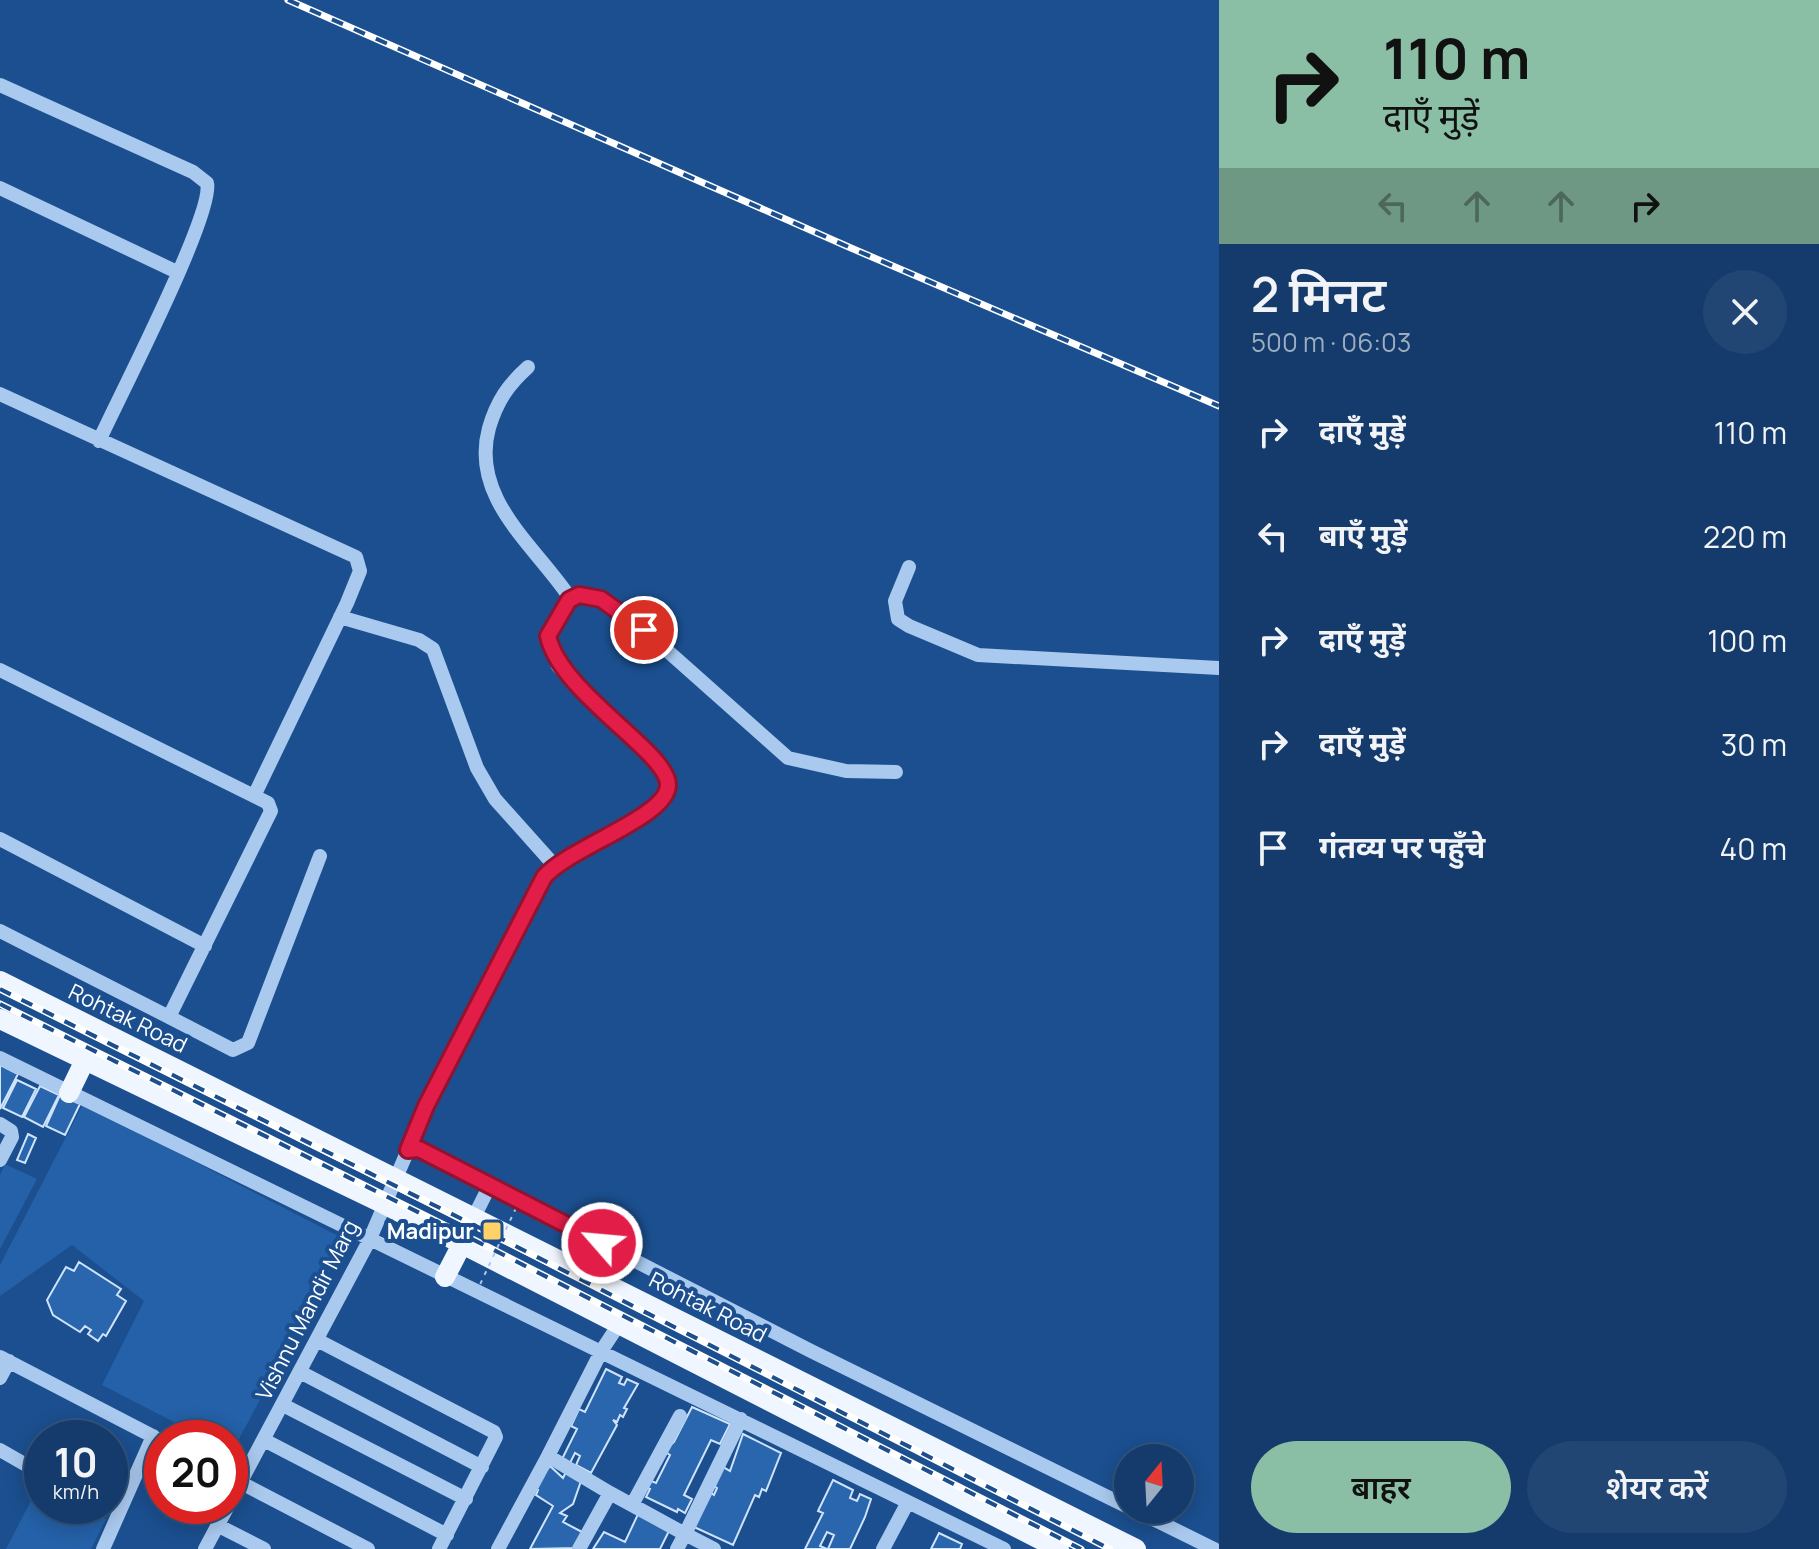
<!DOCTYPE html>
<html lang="hi">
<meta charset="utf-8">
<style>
:root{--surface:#143b6b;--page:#214673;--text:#f1f3f6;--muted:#9dadc1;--line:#33557e;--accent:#8abfa5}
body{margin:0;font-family:Manrope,"Noto Sans Devanagari",sans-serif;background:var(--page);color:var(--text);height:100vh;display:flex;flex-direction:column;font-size:30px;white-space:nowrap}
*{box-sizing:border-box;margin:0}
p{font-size:26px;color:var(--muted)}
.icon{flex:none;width:44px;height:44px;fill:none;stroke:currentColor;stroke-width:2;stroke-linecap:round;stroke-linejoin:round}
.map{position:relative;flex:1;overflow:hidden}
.side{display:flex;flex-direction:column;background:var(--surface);width:600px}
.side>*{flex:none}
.hud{background:#8abfa5;color:#111;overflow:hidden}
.needle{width:52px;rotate:18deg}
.tools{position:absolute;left:1114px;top:1444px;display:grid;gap:16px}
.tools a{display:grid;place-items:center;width:80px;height:80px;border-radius:50%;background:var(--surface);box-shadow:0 4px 20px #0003,0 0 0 2px var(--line);font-size:40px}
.speed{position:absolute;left:24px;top:1420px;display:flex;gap:16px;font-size:40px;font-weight:700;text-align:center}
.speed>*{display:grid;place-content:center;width:104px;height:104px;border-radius:50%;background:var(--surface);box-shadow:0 4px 20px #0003,0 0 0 2px var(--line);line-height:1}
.speed small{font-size:20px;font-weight:400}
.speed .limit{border:12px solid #d22;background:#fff;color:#111}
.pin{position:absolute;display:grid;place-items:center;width:68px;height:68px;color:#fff;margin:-34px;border:4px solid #fff;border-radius:50%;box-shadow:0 2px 8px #0007}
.me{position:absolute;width:88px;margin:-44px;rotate:297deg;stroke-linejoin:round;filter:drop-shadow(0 0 6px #0008)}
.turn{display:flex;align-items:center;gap:28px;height:168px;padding:0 32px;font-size:36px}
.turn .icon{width:104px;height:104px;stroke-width:2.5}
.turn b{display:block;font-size:56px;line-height:68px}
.lanes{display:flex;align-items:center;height:76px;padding:0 32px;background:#0003;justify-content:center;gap:40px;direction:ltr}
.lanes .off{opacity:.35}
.round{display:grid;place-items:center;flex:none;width:84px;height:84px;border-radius:42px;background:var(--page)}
.overview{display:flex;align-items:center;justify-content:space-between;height:136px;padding:0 32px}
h1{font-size:48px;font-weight:600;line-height:60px}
.cta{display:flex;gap:16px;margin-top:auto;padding:16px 32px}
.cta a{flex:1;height:92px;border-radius:48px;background:var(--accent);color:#111;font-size:32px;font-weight:600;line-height:92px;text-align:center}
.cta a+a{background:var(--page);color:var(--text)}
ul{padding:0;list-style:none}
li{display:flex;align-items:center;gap:24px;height:104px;padding:0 32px}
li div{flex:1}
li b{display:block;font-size:30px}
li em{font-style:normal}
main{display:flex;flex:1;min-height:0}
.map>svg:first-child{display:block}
.green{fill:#2461a8}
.building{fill:#2a66ad;stroke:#cfe3fa;stroke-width:2}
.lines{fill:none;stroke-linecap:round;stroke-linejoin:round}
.minor{stroke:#a9c9ee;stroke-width:14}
.major{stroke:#f0f6ff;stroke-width:20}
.rail-casing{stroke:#fff;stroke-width:7}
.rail{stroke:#1b4f8f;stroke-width:4;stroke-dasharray:12;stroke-linecap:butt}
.path-bridge{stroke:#a9c9ee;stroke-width:2;stroke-dasharray:4 6;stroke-linecap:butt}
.route-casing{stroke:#92132f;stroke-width:20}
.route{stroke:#e11d48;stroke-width:14}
.poi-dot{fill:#ffd166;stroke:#1b4f8f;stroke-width:3}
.labels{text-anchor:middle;stroke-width:8;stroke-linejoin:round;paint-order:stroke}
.street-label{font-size:22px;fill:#fff;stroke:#1b4f8f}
.poi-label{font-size:22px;font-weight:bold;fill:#fff;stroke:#1b4f8f;text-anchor:end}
</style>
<main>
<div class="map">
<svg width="1219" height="1549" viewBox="0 0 1219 1549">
<rect width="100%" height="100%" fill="#1b4f8f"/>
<path class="green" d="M83,1104l263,136 -114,212 -2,-14h-25l-103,-53 42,-84 -72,-56 -72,51v-31z
M5,1164l32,15 -37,70v-74z
M39,1485l3,21h39l25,13 -15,30h-85z"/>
<path class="building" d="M0,1065l18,9 -18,35z
M17,1080l19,9 -14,28 -19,-9z
M40,1086l19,9 -16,32 -19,-10z
M60,1095l20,9 -15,31 -19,-9z
M28,1134l8,4 -11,25 -8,-3z
M79,1262l42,27 -4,6 9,6 -20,35 -3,-2 -5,7 -10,-7 3,-4 -6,-4 -5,6 -27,-17 -6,-15 19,-33 8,4z
M606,1369l16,8 -3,6 5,2 3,-6 11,5 -14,24 3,1 -4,8 -3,-2 -3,7 -4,-2 4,5 -26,48 -15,-8 4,-9 -5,-3 -5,10 -8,-4 15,-30 -6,-3 8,-17 6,3z
M692,1407l38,17 -10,20 -9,-4 -27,55 8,4 -7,14 -7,-4 -1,3 -31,-15 4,-8 -4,-2 3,-7 7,3 14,-28 -6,-4 10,-9z
M743,1434l38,19 -15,38 -4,-2 -3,8 -4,-2 -22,50 -39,-18 17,-34 3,2 3,-7 -3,-2 9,-19 7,4z
M550,1466l13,12 4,-8 14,11 -8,23 -13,9 7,3 -4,6 21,11 -8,15 -46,1 23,-43 -17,-11 2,-5 -6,-3z
M833,1480l20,10 -3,8 7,3 3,-7 11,5 -6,18 -15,32h-22l6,-14 -7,-3 -7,14 7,3h-22l18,-36 -5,-2z
M639,1512l32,15 -11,22h-67l11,-17 21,10z
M939,1533l23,11 -2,5h-29z"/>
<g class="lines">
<path class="minor" d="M0,85l193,87 14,11c8,29 -90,218 -108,258
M0,188l177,84
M0,394l356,163 4,14 -13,32 -93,193
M909,567l-14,34 3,18 11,7 69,29 241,13
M569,600l10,-5 22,4 43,31 144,128 58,13 50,1
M340,617l79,23 14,9 44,119 18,31 59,66
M0,670l268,133 3,8 -102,206 -169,-86
M0,839l205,107
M169,1017l64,33 15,-7 72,-187
M0,1058l1004,491
M0,1124l11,7 1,6 -12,23
M408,1150l18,-44 118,-229c31,-37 110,-46 125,-90l-8,-21 -89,-84 -14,-16 -10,-30 6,-15 13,-14 1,-12c-35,-51 -98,-98 -79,-167 8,-27 19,-43 39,-61
M474,1217l16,-32
M317,1340l177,92 2,5 -57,112
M0,1357l162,84
M300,1372l182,95
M0,1378l9,-17
M283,1405l183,94
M264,1440l183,95
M0,1450l42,24
M230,1477l138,72
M610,1493l75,41 56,-115
M230,1502l139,-261 39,-91 5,-3 398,204 317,156
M632,1505l48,-89
M1135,1510l79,39
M217,1525l47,24
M103,1549l50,-113
M205,1549l23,-43
M498,1549l50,-93
M579,1549l31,-56 -62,-37 54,-106 17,-26
M677,1549l8,-15 29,15
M883,1549l25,-47"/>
<path class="major" d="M0,981l1136,568
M0,1019l384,185 675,345
M69,1093l16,-33
M445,1277l17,-33"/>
<defs>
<path id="rail" d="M288,0l563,248 368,158
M0,989l490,244 620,316
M0,1004l484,241 597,304"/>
</defs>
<use href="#rail" class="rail-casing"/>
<use href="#rail" class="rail"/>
<path class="path-bridge" d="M476,1293l40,-85"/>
</g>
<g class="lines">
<defs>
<path id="route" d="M602,1243l-183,-94 -11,1 18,-44 118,-229c24,-29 124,-60 124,-92 1,-32 -108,-92 -120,-149l21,-36 10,-5 22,4 43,31"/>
</defs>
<use href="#route" class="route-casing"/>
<use href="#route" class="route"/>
</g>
<rect class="poi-dot" x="482" y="1221" width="20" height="20" rx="4"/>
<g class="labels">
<g class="street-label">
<text transform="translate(128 1018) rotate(26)" y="8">Rohtak Road</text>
<text transform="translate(708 1307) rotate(27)" y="8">Rohtak Road</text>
<text transform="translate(307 1310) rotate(-63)" y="8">Vishnu Mandir Marg</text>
</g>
<g class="poi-label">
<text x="474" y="1239">Madipur</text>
</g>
</g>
</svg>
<div class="tools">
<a><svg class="needle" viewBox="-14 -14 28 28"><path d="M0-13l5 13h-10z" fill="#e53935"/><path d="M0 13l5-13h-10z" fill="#9dadc1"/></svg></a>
</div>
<div class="speed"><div>10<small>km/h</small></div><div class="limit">20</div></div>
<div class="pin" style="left:644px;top:630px;background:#d93025"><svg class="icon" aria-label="arrive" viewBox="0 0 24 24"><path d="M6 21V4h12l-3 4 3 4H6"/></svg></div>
<svg class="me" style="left:602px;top:1243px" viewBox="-20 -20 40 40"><circle r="17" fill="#e11d48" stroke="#fff" stroke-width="3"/><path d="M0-11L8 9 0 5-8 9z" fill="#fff"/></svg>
</div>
<section class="side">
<div class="hud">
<div class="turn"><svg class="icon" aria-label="right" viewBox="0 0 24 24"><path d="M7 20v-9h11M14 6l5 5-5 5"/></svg><div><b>110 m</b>दाएँ मुड़ें</div></div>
<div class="lanes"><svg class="icon off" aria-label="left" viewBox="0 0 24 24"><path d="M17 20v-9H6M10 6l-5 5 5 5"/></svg><svg class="icon off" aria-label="ahead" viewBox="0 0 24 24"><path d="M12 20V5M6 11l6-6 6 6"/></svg><svg class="icon off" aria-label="ahead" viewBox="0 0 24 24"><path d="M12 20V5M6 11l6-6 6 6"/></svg><svg class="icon" aria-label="right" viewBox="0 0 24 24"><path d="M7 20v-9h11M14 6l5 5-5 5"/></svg></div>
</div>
<div class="overview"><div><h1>2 मिनट</h1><p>500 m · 06:03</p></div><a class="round"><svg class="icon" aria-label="close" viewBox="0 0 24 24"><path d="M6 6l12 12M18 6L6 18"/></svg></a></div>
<ul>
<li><svg class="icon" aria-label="right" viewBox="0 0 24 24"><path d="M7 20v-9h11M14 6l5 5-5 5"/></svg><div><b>दाएँ मुड़ें</b></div><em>110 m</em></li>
<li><svg class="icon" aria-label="left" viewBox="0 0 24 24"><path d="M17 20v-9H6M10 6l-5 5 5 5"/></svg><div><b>बाएँ मुड़ें</b></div><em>220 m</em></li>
<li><svg class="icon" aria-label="right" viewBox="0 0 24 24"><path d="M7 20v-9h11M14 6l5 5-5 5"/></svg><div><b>दाएँ मुड़ें</b></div><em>100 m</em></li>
<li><svg class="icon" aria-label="right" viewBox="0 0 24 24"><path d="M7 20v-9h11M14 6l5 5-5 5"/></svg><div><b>दाएँ मुड़ें</b></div><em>30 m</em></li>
<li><svg class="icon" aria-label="arrive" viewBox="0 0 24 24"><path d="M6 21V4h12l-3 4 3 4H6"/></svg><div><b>गंतव्य पर पहुँचे</b></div><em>40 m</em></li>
</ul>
<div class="cta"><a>बाहर</a><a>शेयर करें</a></div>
</section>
</main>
